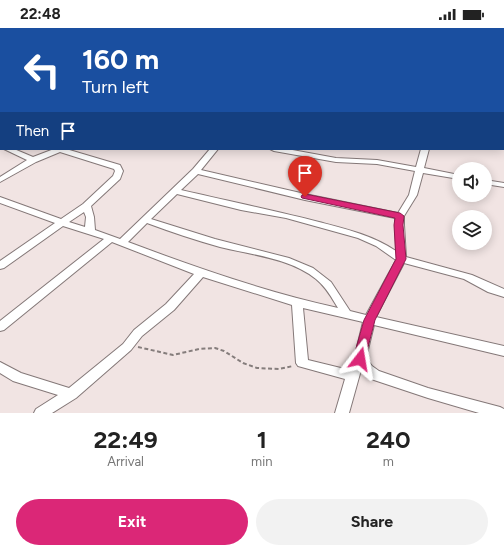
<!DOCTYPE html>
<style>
:root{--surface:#fff;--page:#f2f2f2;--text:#222;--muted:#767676;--accent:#db2777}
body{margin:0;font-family:Figtree,sans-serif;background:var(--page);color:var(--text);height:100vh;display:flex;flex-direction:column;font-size:15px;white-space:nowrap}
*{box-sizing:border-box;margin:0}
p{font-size:13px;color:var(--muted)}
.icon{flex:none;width:22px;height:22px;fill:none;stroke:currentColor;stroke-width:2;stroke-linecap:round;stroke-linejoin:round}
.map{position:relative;height:385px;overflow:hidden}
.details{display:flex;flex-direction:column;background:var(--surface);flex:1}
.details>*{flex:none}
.guide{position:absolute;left:0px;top:0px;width:504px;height:122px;box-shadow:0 2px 10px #0003;background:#1a4fa0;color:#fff;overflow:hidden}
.fabs{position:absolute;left:452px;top:134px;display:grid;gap:8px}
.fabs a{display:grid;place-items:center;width:40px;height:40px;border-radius:50%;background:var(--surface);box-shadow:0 2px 10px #0003;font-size:20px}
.pin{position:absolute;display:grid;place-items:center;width:34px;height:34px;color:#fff;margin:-41px -17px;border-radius:50% 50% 50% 0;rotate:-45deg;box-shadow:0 0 4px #0007}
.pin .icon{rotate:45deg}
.me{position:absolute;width:44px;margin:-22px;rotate:14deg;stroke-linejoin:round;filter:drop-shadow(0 0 3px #0008)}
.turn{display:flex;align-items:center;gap:14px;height:84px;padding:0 16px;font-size:18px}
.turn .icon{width:52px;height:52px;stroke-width:2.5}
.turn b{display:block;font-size:28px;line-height:34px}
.then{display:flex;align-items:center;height:38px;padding:0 16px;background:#0003;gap:8px;font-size:15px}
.eta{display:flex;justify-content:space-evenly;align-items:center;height:68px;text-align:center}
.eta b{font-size:24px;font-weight:700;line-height:28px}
.button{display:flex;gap:8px;margin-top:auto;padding:8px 16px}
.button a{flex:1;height:46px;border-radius:24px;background:var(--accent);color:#fff;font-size:16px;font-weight:700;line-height:46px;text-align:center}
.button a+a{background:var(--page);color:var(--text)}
.status{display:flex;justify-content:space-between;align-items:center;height:28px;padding:0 20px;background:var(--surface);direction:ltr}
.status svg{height:11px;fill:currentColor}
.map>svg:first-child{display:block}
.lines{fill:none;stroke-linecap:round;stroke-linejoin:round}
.minor-casing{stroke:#847878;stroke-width:2}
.path{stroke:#857d7c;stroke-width:2;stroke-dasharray:4 2.5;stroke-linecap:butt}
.minor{fill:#fff;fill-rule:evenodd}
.route{fill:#db2777;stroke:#8e194d}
</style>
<div class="status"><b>22:48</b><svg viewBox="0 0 49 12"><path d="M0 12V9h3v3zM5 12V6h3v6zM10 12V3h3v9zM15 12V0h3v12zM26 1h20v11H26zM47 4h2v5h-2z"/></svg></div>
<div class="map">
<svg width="504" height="385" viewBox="0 0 504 385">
<rect width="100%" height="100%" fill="#f1e4e3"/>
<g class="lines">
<defs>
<path id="minor" d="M21,0h6l-6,1z
M66,0h6l-6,1z
M74,0h8l-8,1z
M105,0h8v1h-8z
M165,0h8v1h-8z
M198,0h4v1h-4z
M232,0h4v1h-4z
M305,0h7v1h-7z
M1,46v4l-1,1v-4z
M0,66h1v4h-1z
M0,89h1v4h-1z
M0,115h1v5h-1z
M4,121h10l19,8 21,-8h12l54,16 3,6 -3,8 -29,27 3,11 1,13 25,9 73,-70 17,-20h8l-17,21 104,24 93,19 11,-18 6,-24 -38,-7 -41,-2 -62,-11 -4,-2h17l49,9 41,2 39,7 5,-18h8l-5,19 35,7v4l-36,-6 -6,22 -13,21v9l2,32 66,18 32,14v8l-16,-5 -24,-13 -60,-16 -28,54 128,29v10l-130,-31 -8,33 6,8 7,5 49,17 72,19 4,2v4h-25l-51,-15 -57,-19 -10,-9 -12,43h-14l10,-34 -47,-13 -2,-3 -4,-58 -89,-28 -29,33 -32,26 -11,14 -55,48 -24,15h-18l2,-4 22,-14 -45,-14 -13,-8v-11l21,11 48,15 54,-44 11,-14 32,-26 28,-30 -82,-32 -108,88 -4,1v-10l104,-82 -41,-13 -59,42 -4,1v-8l55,-38 -55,-20v-6l61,22 22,-15 30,-28 2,-5 -1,-2 -54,-17 -24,10 -36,20v-5l27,-17zM198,146l107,26 90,18 1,33c-24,-16 -50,-22 -77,-29 -46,-12 -92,-21 -138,-32zM177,166l64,16 45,8 72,20 18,8 20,14 -30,55 -16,-4 -19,-29 -18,-14 -24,-10 -74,-19 -64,-20zM84,184l2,5 -1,10 -16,-5zM147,195c24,9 48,17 73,24 32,8 70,11 96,32 10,8 16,19 22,29 -72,-16 -141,-40 -210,-66zM303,280l60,14 -9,37 -5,11 -41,-10z
M485,152l19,3v4l-19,-3z"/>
</defs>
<use href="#minor" class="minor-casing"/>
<path class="path" d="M138,319l35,8 26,-6 16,-1 9,3 19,12 14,5 22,1 14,-3"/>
<use href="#minor" class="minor"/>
</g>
<path class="route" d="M305,166l95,19 4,3 -1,9 3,34 -31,61 -11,43 -4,1 -5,-1 -2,-4 11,-39 32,-61 -2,-34 1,-7 -93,-20 -1,-1 1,-2z"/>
</svg>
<div class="fabs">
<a><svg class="icon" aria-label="sound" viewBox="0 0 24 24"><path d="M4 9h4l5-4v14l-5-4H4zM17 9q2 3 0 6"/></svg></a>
<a><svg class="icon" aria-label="layers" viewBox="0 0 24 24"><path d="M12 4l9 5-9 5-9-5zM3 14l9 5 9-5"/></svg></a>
</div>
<div class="pin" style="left:305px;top:169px;background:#d93025"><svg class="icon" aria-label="arrive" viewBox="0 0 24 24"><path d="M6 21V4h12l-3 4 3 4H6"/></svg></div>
<svg class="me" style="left:360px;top:331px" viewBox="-20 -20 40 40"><path d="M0-17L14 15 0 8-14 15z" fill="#db2777" stroke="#fff" stroke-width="4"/></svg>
<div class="guide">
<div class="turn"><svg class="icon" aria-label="left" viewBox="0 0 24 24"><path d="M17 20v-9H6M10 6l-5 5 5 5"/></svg><div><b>160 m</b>Turn left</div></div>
<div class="then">Then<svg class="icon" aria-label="arrive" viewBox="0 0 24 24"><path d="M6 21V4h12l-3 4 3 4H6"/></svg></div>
</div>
</div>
<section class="details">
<div class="eta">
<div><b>22:49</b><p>Arrival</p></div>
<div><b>1</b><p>min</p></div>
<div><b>240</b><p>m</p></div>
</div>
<div class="button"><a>Exit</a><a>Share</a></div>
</section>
